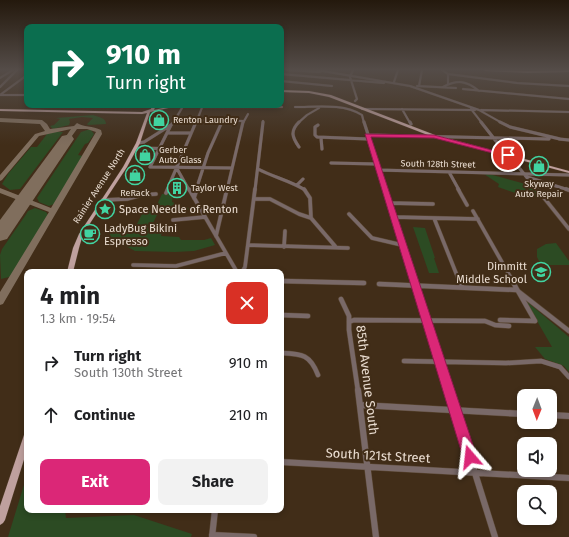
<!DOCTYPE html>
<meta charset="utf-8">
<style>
:root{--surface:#fff;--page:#f2f2f2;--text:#202124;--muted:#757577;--accent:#db2777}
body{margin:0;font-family:"Fira Sans",sans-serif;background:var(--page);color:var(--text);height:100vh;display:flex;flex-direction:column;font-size:15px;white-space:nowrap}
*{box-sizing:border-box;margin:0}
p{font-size:13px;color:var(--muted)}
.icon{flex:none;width:22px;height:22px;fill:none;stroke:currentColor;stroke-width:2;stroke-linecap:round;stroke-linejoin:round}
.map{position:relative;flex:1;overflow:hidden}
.drawer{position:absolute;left:24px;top:269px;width:260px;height:244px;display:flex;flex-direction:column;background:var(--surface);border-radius:8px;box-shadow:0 2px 6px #0003}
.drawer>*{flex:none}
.banner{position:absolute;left:24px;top:24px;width:260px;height:84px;border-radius:8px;box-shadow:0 2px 6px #0003;background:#0b6e4f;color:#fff;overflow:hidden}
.needle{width:26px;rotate:181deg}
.controls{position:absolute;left:517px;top:389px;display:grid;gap:8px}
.controls a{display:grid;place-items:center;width:40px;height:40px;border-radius:8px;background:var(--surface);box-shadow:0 2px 6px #0003;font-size:20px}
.pin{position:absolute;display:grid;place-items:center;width:34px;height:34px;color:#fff;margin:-17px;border:2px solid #fff;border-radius:50%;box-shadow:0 1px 4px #0007}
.me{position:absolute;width:44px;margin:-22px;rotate:343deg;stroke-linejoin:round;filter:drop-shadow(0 0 3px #0008)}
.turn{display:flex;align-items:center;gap:14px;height:84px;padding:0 16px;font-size:18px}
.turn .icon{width:52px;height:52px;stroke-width:2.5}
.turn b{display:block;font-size:28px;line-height:34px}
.round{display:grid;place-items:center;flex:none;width:42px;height:42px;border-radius:8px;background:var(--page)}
.headline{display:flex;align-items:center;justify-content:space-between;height:68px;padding:0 16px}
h1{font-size:24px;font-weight:700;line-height:30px}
.button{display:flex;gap:8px;margin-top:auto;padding:8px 16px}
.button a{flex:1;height:46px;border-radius:8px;background:var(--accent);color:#fff;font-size:16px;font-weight:700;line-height:46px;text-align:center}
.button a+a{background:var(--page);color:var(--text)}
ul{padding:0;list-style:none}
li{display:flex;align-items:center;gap:12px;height:52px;padding:0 16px}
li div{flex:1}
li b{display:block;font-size:15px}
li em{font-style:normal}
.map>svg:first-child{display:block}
.green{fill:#2c4b23}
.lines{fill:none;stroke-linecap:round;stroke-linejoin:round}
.taxiway{fill:#806e5d;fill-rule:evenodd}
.runway{fill:#806e5d;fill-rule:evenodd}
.minor-far4-casing{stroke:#5c4936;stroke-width:2.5}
.minor-far3-casing{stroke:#5c4936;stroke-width:3.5}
.minor-far2-casing{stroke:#5c4936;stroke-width:4.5}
.minor-far1-casing{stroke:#5c4936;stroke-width:5.5}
.minor-casing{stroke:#5c4936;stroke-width:7}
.major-casing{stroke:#5c4936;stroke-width:0.5}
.minor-far4{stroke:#796968;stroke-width:2}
.minor-far3{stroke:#796968;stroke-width:3}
.minor-far2{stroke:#796968;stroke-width:3.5}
.minor-far1{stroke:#796968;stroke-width:4.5}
.minor{stroke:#796968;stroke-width:6}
.major{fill:#bfa09e;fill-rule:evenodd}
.route{fill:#db2777;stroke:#8e194d}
.labels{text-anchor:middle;stroke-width:4;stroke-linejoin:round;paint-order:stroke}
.far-poi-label{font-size:9px;fill:#eaddd1;stroke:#412d18;text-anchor:start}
.far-street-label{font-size:9px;fill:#eaddd1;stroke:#412d18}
.poi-label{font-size:11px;fill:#eaddd1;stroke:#412d18;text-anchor:start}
.near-street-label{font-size:13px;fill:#eaddd1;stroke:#412d18}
</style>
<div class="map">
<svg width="569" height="537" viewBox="0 0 569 537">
<rect width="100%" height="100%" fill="#412d18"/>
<path class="green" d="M93,115c6,2 13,3 13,9l-18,1 -1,-1 6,-6 -11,-1 -13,2 1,3 -1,3 -16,4 -3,-3 4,-1 6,-6 -4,-1z
M87,130h4l3,4 -6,9 -3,1 -7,11 5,1 -29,48 -5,2 -10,-4 -2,-4 44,-66z
M55,132h8l-43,57 -10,1 -8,-6 6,-10 23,-27h6l10,-13z
M484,174h5l44,12 8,12 -23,-4 -20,-7 1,-3z
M162,194h11l-1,8 25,9 -22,-3 -16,3 -6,12h8l3,3 -3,10 18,1 2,3h23l7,-2 4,7 -21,6 -19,1 -40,-1 -11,-6 -17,1 5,-20h24l6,-12h-21l1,-3h32z
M35,208l11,4 2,3 -36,59 -3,3 -8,2 -1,-24 2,-6 23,-33 3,-5z
M413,227l12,1 10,30h-1l5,15h-10z
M556,243l13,18v4h-28l-4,-8v-8l9,-5z
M525,300l44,37v35l-5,-6 -19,-7 -10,-12h17z
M27,475v35h38l1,8 68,-3 58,19 -1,3h-183z"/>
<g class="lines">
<path class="taxiway" d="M0,118l42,2 5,4 3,5 24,-3 3,-3c6,4 16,3 24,7l1,4 -99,170 -3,1v-13l49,-80 -49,-19v-5l51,20 45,-76 -9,-3h-10l-8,11 -2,1 -3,-2 7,-10 -32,7 -37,44 -2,1v-6l35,-41 10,-3 -5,-7 -40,-2z
M0,229l4,1 1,2 -2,4 -3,1z"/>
<path class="runway" d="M67,135l5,1 2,3 -67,100 -7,2v-21l62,-84z"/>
<defs>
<path id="minor-far4" d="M287,70l33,2
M317,70l93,16 69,24 23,13
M353,70l-3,7 7,22 -2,2
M442,70l6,4v10
M281,74l103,9
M448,74l69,9 52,3
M0,78l13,-8
M281,81l51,5
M394,82l4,-12
M417,86l39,2
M419,86l3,-16
M0,87l17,-17
M443,87c15,-8 24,-6 36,4
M463,89l106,10
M0,95l27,-20
M0,95h27
M43,105l72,1
M202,107h80
M295,107c22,0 48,-4 67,8l2,8
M362,109l113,1
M402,109l8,14
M471,109l11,14
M481,110l88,2
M197,120l46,1
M218,120l2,3
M173,123l9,-15 -1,-3
M196,123l7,-18
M243,123l5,-9
M263,123v-2
M298,123l9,-8 12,-7"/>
<path id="minor-far3" d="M174,122l-3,3 -21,42 82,1
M299,122c-9,9 -7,15 0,25
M364,122l22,68
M410,122l1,2
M481,122l22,28
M500,122l10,5 50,12
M318,125l-3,2v8l2,2 51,2
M168,133h23
M367,135l182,4
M321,138l1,11
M559,139l10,1
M138,143l6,-1 27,-17
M136,148l48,1
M512,159l25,31
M331,163l45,1
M176,167l13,23
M258,169c15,8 33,12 47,21
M378,170l191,5
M449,172l10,18
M527,177l42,13
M297,185l6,-6
M167,190l29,-68
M196,190l12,-37 13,-29 -2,-2
M227,190l16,-68
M255,190l8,-68"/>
<path id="minor-far2" d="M189,189l48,83
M304,189l6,9 1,20 24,28
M385,189l28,89
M458,189l9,16
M537,189l32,40
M566,189l3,1
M166,193l2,-4
M194,198l3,-9
M254,199h16l29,15 12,4
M103,200l24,-1 15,-4 14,-1
M389,203l44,1
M473,211l38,67
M349,214l23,24 30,7
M393,217l85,2
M434,218l24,60
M173,220l32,-3
M216,236l11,-47
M248,245l100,3
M284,247l1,-16
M133,265l43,1 50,-13
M242,272l3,-5 10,-78"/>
<path id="minor-far1" d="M413,277l36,114
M458,277l4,10
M510,277l25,44
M281,281l83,2
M379,284l138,6
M519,292l50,39
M341,299l8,17v14l9,61
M281,315l27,1
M500,320l35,1
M349,322l5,-2 131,1 10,4 14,1
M281,353c21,1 29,1 37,22
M404,361l102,2 35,-2 19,6 9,10"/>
<path id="minor" d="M358,390l18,147
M449,390l46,147
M360,405l164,9
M550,415l19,1
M281,462l288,16
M212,535l42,2
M212,537l3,-27"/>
<path id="major" d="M484,70l44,1 41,-1v2l-41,1 -43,-2z
M281,90l28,1 22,4 104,40 134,36v2l-136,-36 -104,-40 -20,-4 -28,-1z
M152,105h4l-2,5 22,-5h6l-32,7 -10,31 -13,24 -44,67 -4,14 -6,24h-6l6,-24 6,-14 44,-67 13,-24 11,-30 -5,1 -142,-3v-2l142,3 9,-3z
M27,434v16l-22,70 -2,3 -3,2v-19l23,-68 1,-3z"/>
</defs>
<use href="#minor-far4" class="minor-far4-casing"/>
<use href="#minor-far3" class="minor-far3-casing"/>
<use href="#minor-far2" class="minor-far2-casing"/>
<use href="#minor-far1" class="minor-far1-casing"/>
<use href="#minor" class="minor-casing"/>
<use href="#major" class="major-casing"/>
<use href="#minor-far4" class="minor-far4"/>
<use href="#minor-far3" class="minor-far3"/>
<use href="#minor-far2" class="minor-far2"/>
<use href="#minor-far1" class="minor-far1"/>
<use href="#minor" class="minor"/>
<use href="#major" class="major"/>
</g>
<linearGradient id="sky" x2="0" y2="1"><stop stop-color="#24190d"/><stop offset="0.48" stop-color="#544c48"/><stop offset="1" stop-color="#544c48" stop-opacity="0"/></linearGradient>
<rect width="569" height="145" fill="url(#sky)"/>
<path class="route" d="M365,134l69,1 77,20 -3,2 -74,-19 -63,-1 106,320 -2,5 -5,2 -5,-2 -2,-5z"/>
<defs>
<symbol id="shop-ring" viewBox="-11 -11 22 22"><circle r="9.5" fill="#412d18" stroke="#41d4a1" stroke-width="1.5"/><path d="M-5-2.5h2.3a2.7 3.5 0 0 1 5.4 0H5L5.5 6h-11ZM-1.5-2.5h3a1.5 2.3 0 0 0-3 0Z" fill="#41d4a1"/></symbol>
<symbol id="building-ring" viewBox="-11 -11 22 22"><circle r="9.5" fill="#412d18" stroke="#41d4a1" stroke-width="1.5"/><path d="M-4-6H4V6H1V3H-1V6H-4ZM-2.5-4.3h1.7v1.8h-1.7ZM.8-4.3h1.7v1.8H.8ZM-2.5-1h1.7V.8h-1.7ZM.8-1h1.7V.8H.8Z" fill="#41d4a1"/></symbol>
<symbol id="sight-ring" viewBox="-11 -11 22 22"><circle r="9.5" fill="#412d18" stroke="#41d4a1" stroke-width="1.5"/><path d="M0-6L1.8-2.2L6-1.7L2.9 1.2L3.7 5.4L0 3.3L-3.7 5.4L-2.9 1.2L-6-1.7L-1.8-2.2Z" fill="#41d4a1"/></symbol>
<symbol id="cafe-ring" viewBox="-11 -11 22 22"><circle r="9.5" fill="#412d18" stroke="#41d4a1" stroke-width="1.5"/><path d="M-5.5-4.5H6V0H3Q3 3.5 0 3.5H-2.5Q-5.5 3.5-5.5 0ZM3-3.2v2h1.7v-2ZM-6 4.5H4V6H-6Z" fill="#41d4a1"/></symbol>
<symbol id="school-ring" viewBox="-11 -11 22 22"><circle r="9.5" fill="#412d18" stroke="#41d4a1" stroke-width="1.5"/><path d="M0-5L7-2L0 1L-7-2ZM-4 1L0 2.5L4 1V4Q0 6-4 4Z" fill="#41d4a1"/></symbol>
</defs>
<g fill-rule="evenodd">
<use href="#shop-ring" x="148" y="109" width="22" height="22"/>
<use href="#shop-ring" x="134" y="144" width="22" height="22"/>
<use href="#shop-ring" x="528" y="155" width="22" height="22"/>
<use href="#shop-ring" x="124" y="164" width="22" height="22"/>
<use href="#building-ring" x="166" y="177" width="22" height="22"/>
<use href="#sight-ring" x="94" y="198" width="22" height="22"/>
<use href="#cafe-ring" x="79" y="223" width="22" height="22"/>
<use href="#school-ring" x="530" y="261" width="22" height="22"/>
</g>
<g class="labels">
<g class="far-poi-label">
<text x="173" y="123">Renton Laundry</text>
<text x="159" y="153">Gerber<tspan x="159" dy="10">Auto Glass</tspan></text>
<text x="539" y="187" text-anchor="middle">Skyway<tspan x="539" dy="10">Auto Repair</tspan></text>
<text x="191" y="191">Taylor West</text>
<text x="135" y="196" text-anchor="middle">ReRack</text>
</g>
<g class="far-street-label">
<text transform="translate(438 164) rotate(1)" y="3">South 128th Street</text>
<text transform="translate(99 186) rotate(-57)" y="3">Rainier Avenue North</text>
</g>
<g class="poi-label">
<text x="119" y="213">Space Needle of Renton</text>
<text x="104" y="232">LadyBug Bikini<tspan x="104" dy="13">Espresso</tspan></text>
<text x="527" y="270" text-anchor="end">Dimmitt<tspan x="527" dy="13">Middle School</tspan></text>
</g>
<g class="near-street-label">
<text transform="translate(368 380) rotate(83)" y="5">85th Avenue South</text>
<text transform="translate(378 455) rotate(3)" y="5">South 121st Street</text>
</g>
</g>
</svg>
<div class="controls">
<a><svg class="needle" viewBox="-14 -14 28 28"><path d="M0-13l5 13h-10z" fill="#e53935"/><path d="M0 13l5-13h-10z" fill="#757577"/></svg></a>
<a><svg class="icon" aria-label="sound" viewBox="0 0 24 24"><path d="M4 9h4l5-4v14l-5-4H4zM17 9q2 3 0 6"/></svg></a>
<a><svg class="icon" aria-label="search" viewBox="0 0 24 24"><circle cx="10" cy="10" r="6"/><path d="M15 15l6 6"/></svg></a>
</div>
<div class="pin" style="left:508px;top:155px;background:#d93025"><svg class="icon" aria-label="arrive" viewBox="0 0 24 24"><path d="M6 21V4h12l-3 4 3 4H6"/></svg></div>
<svg class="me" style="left:470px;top:457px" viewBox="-20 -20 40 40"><path d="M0-17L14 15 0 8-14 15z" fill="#db2777" stroke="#fff" stroke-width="4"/></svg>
<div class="banner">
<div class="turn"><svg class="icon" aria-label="right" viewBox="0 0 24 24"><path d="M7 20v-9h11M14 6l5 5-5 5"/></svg><div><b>910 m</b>Turn right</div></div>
</div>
<section class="drawer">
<div class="headline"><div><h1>4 min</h1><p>1.3 km · 19:54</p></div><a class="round" style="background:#d93025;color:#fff"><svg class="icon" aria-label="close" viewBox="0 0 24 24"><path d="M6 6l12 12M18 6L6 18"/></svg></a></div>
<ul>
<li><svg class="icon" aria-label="right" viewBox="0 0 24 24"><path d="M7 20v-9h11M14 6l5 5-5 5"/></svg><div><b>Turn right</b><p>South 130th Street</p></div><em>910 m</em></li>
<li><svg class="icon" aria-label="ahead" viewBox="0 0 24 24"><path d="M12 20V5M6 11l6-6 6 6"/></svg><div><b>Continue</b></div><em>210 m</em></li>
</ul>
<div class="button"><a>Exit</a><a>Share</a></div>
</section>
</div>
